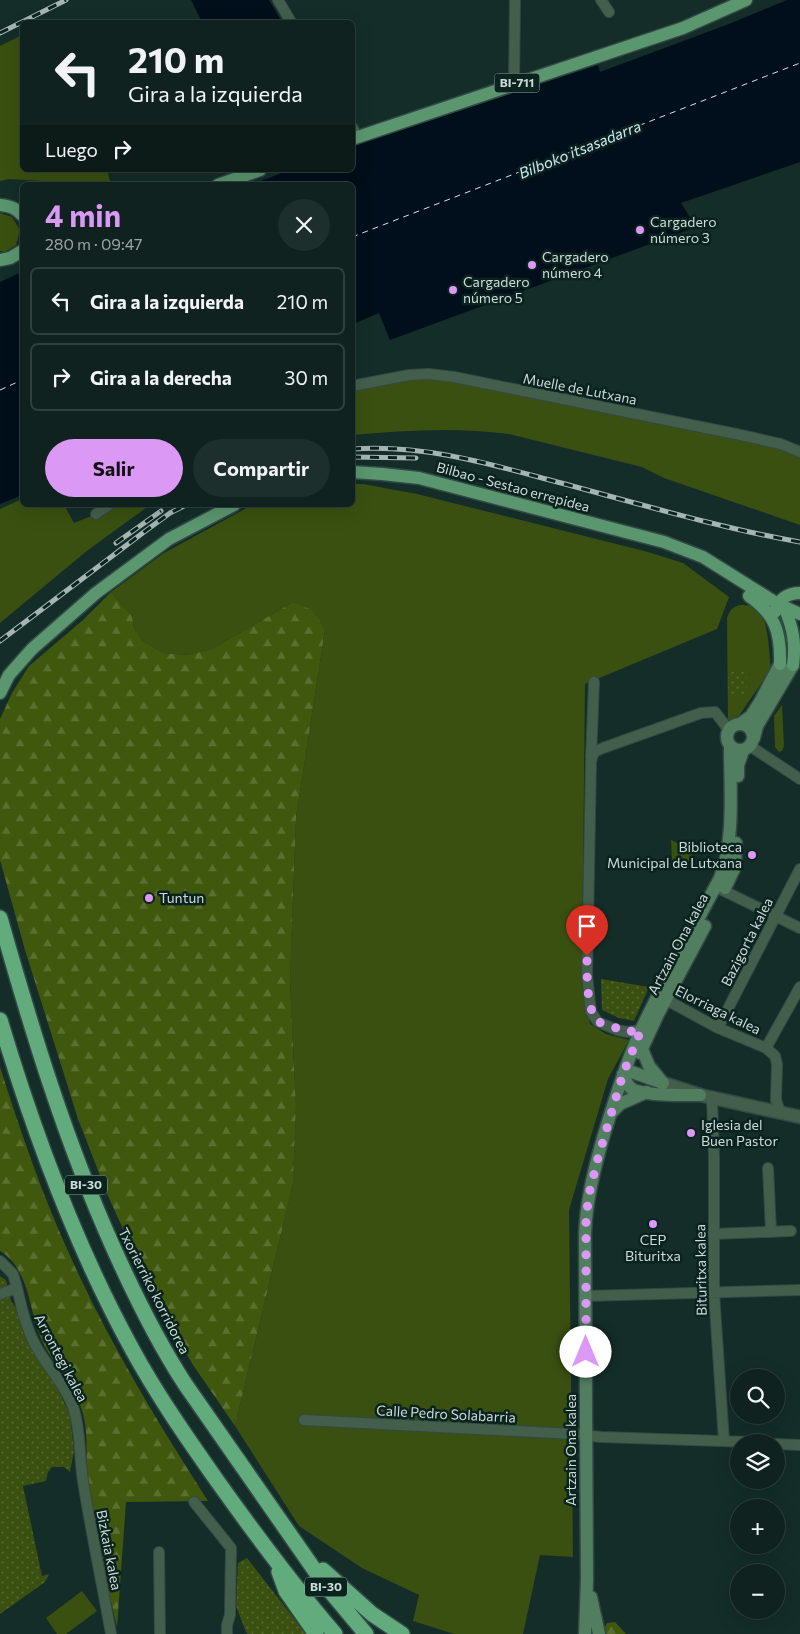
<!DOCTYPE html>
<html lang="es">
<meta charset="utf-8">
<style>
:root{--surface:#0f221f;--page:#1d2f2c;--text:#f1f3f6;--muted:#9ba4a4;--line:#2f3f3d;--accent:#db99f5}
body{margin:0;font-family:Commissioner,sans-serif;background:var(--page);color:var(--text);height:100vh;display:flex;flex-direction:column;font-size:19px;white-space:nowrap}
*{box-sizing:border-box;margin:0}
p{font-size:16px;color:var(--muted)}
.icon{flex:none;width:28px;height:28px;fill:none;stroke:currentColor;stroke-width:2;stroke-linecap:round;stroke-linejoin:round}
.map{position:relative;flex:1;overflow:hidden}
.sheet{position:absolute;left:20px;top:182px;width:335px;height:325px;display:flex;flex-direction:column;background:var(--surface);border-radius:8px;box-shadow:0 5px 20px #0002,0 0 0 1px var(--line)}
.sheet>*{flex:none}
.top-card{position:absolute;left:20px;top:20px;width:335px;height:152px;border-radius:8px;box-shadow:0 5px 20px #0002,0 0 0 1px var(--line);background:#0f221f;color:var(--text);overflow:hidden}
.fabs{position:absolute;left:730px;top:1369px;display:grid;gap:10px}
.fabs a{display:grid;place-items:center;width:55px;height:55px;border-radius:50%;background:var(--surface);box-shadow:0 5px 20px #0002,0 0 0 1px var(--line);font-size:25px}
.pin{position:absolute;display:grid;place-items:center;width:42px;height:42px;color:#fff;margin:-51px -21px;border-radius:50% 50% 50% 0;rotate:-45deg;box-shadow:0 0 5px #0007}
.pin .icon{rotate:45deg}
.me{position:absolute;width:55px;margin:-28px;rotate:0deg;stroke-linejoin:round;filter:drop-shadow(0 0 4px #0008)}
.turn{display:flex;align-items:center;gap:18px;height:105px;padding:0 25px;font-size:22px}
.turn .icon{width:65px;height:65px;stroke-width:2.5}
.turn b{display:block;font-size:35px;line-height:42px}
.then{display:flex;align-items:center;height:48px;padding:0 25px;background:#0003;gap:10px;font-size:19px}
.round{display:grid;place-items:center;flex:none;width:52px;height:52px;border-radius:26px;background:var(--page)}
.overview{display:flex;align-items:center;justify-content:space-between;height:85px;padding:0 25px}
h1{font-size:30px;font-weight:700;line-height:38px;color:var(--accent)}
.primary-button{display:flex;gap:10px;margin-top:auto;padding:10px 25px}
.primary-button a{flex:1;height:58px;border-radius:30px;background:var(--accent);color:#111;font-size:20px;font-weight:700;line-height:58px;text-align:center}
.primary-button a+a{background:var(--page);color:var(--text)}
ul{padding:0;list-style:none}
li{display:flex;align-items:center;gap:15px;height:68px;margin:0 10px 8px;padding:0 15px;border:2px solid var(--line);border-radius:8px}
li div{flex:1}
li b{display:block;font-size:19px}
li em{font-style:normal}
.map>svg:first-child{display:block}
.grass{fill:#3a5010}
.forest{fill:url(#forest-firs)}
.park{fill:url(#park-dots)}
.water{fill:#000f1b}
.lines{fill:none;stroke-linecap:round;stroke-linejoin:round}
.ferry{stroke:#d3e6f2;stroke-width:1;stroke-dasharray:6 5;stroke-linecap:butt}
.minor-casing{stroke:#324945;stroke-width:12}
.tertiary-casing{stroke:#324945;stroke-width:15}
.secondary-casing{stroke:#324945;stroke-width:15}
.primary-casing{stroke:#324945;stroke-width:15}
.motorway-casing{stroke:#324945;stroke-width:18}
.minor{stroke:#435f4c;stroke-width:10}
.tertiary{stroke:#435f4c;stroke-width:12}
.secondary{stroke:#517e5f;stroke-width:12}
.primary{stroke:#5a966e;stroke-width:12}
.motorway{stroke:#62ab7c;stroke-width:15}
.rail-casing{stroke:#a5b6b2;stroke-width:5}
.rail{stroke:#0a231f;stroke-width:3;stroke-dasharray:9;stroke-linecap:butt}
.route{stroke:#db99f5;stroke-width:9;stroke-dasharray:0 16.2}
.poi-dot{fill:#db99f5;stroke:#0a231f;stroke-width:2}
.labels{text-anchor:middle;stroke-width:5;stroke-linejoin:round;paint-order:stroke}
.shield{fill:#0a231f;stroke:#92a4a0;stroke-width:1}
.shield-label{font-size:12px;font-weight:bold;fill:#cddcd8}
.poi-label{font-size:14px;fill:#cddcd8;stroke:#0a231f;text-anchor:start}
.street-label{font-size:14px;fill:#cddcd8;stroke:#0a231f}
.water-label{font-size:15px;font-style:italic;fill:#d3e6f2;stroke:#0a231f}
</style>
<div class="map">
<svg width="800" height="1634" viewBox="0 0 800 1634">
<defs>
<pattern id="forest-firs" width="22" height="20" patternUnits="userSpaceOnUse" patternTransform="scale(1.25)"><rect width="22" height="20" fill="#3f580d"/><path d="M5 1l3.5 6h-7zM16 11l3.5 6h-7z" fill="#5a6f30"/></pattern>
<pattern id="park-dots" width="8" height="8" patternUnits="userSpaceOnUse" patternTransform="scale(1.25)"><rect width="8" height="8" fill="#3a5010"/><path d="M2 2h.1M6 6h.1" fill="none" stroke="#556932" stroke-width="1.8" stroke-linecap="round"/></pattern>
</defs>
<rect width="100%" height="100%" fill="#142d29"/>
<path class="grass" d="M22,35v135h85l4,15 -102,-6 -9,2v-135z
M0,213l12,4 8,13 -4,15 -11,7 -5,-1z
M429,374l371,78v73l-136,-47 -22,-11 -133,-33c-52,-7 -104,-4 -156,1l-1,-49z
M353,484h10l54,10 231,58 35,11 46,34 -12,32 -132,55 -3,291 8,49 16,10 23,6 -21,39 -39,131 4,347 -33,-2 -17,79h-69l-41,-13 6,-26 -57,-27 -63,-42 -64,-100 58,-242 3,-78 -6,-125 6,-163 29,-188 -32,-28 -81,47 -26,6 -23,-2 -21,-13 -8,-12 -2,-12 -21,-24 53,-39 88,-48h100z
M22,499v6h42l10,18 22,-9 13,-9h41l-62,45 -88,73v-114z
M740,605c5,0 11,0 16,3 13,9 13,45 15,61l-37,54h-6l-1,-105c3,-8 5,-11 13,-13z
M784,615c7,14 7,37 2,51l-8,-47v-3z
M782,705l2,41 -2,5 -3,1 -4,-5 -1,-31z
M671,840l23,11 -3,8 2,1 -3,7 -18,-7z
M82,1591l15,20 -31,23h-9l-11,-16z"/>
<path class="forest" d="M111,592l21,24 2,12 8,12 21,13 23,2 26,-6 81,-47 19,8 13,20 -29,188 -6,163 6,125 -3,78 -58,242 -42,-61 -26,-44 -28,-57 -31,-68 -30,-77 -53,-169 -25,-90v-141l12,-26 17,-27 54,-46z
M0,1067c21,66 43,130 72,193 38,84 86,163 136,241l-82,1 -9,125c-9,-39 -21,-80 -26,-119 -2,-11 -4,-23 -4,-34 -1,-20 1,-41 -4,-60 -8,-32 -35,-53 -45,-83 -9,-27 -11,-64 -38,-80z
M615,1622l11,12h-22l-1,-3 4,-8z"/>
<path class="park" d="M728,672h19v23h-19z
M601,979l48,8 -15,34 -15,-3 -17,-8z
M0,1276l6,4 5,21 17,23 42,91 4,36 -4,21 -6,-5h-12l-4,5 -2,9 -23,5 19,90 7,-2 -4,8 -45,32z
M247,1558l59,76h-58l-2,-2 -10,-26 2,-43z"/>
<path class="water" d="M191,0h78l13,22h-80z
M787,0h13v162l-119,41 15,24 -306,113 -11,-27 -26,11 -1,-139h-101l33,-13 -1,-2h69l1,-24 245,-81 2,7 129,-48z
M22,272v223l-22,9v-222z"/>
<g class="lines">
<path class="ferry" d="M352,237l448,-174
M0,390l22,-10"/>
<defs>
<path id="minor" d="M278,0l13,22
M601,0l8,12
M514,84l1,-84
M352,127l6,10
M352,386l57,-11 20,-1 25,3 282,57 45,10 19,8
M96,514l13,-9
M750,746l50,33
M591,758l3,-76
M718,888l82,40
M661,997l57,31 48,20 9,8 2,8 -1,36 4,12
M718,1028l82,-159
M641,1030l-14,2 -10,-2 -19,-8 -7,-10 -4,-37 4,-214 3,-9 9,-4 98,-35 14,-1 14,18
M766,1048l34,-61
M712,1097l2,60v136l10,148
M768,1168l3,64
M713,1234l78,-3
M0,1261l13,13 4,14
M0,1294l17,-6c5,21 9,41 20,60 12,21 30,39 37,62 7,23 5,47 9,71 8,51 19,102 28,153
M586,1296l214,-6
M304,1420l269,14 28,3 150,5
M776,1444l24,1
M194,1502l37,46 -1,67 -3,10v9
M159,1552l1,82"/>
<path id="tertiary" d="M663,1083l37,12 100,22"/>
<path id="secondary" d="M727 737a13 13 0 1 1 26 0a13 13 0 1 1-26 0Z
M740,724l11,-8 9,-14 20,-38
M754,738l3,-12 36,-61
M738,776v-11l5,-14
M725,888l10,-21 1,-24
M642,1049l7,17 14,17
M640,1053l18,-39 47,-88
M632,1072l31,11
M623,1074c2,6 4,13 11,16 16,6 48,5 66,5
M611,1113l9,-9 27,-12
M591,1597l8,37
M585,1634l2,-54 -2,-345c1,-33 9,-65 18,-97 11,-36 22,-73 38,-108 24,-51 52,-101 79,-152 15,-38 10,-90 10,-131"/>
<path id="primary" d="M352,139l331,-111 63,-28
M218,185l42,-15
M0,205c10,1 16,3 22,10
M0,260l10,-2 12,-7
M352,472l30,2 37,4 245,64 39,15 75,47 22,10
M749,596c26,18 32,36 31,68
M784,607c9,21 12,35 9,58
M775,612c3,-13 13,-19 25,-19
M0,693l9,-18 23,-26 64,-56 73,-54 65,-34"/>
<path id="motorway" d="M0,918c32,113 65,222 113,329 21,47 44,94 72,137l140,201 41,49
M0,1020c34,114 75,225 132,329 25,46 55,89 86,133 37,52 75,103 117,152
M323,1570l49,44 30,20
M279,1572l7,19 30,43"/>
</defs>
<use href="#minor" class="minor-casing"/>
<use href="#tertiary" class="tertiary-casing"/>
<use href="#secondary" class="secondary-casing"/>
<use href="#primary" class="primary-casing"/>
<use href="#motorway" class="motorway-casing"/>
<use href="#minor" class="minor"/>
<use href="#tertiary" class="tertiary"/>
<use href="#secondary" class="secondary"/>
<use href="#primary" class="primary"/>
<use href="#motorway" class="motorway"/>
<defs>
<path id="rail" d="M0,33l66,-33
M352,449c67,-5 131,13 194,30 84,22 168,48 254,63
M352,457l64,1
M116,543l45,-32
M0,641l144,-109 26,-19 16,-8"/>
</defs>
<use href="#rail" class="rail-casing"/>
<use href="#rail" class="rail"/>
</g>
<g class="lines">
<path class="route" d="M586,1352v-133l3,-25 9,-36 25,-84 18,-44c-12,3 -19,0 -30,-4 -5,-2 -11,-2 -14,-6 -11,-12 -10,-48 -10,-64"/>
</g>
<g class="poi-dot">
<circle cx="640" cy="230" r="5"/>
<circle cx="532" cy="265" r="5"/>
<circle cx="453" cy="290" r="5"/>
<circle cx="752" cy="855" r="5"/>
<circle cx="149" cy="898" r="5"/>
<circle cx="691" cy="1133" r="5"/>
<circle cx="653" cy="1224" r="5"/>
</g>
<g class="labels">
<g class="shield">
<rect x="494.5" y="73.5" width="45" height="19" rx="4"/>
<rect x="65" y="1175.5" width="42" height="19" rx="4"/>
<rect x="305" y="1577.5" width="42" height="19" rx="4"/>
</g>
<g class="shield-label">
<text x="517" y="87">BI-711</text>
<text x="86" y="1189">BI-30</text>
<text x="326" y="1591">BI-30</text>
</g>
<g class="poi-label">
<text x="650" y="227">Cargadero<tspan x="650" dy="16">número 3</tspan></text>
<text x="542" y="262">Cargadero<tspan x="542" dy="16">número 4</tspan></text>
<text x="463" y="287">Cargadero<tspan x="463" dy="16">número 5</tspan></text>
<text x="742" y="852" text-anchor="end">Biblioteca<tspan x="742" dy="16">Municipal de Lutxana</tspan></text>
<text x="159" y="903">Tuntun</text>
<text x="701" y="1130">Iglesia del<tspan x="701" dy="16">Buen Pastor</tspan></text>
<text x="653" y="1245" text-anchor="middle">CEP<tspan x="653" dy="16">Bituritxa</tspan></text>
</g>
<g class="street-label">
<text transform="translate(580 389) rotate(11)" y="5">Muelle de Lutxana</text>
<text transform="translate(513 487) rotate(15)" y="5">Bilbao - Sestao errepidea</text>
<text transform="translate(747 942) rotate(-63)" y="5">Bazigorta kalea</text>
<text transform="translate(678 944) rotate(-62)" y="5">Artzain Ona kalea</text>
<text transform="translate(718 1010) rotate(26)" y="5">Elorriaga kalea</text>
<text transform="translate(701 1270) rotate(-91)" y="5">Bituritxa kalea</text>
<text transform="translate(154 1291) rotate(63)" y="5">Txorierriko korridorea</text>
<text transform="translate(61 1358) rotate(62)" y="5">Arrontegi kalea</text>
<text transform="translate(446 1414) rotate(3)" y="5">Calle Pedro Solabarria</text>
<text transform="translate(571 1450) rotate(-90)" y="5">Artzain Ona kalea</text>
<text transform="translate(109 1550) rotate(79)" y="5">Bizkaia kalea</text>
</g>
<g class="water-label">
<text transform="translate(580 150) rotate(-22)" y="5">Bilboko itsasadarra</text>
</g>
</g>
</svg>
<div class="fabs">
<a><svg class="icon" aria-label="search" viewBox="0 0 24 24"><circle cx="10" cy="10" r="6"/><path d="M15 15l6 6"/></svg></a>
<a><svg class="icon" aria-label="layers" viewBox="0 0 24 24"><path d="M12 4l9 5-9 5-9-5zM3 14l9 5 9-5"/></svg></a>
<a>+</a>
<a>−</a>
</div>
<div class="pin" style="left:587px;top:956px;background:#d93025"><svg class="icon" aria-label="arrive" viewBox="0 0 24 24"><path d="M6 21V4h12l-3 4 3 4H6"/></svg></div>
<svg class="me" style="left:586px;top:1352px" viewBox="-20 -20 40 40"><circle r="19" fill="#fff"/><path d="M0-13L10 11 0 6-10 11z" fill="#db99f5"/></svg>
<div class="top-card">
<div class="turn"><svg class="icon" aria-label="left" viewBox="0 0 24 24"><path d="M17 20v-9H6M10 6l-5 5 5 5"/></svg><div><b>210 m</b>Gira a la izquierda</div></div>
<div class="then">Luego<svg class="icon" aria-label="right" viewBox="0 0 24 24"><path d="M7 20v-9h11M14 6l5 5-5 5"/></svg></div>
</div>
<section class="sheet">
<div class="overview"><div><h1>4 min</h1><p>280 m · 09:47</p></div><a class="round"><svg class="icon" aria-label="close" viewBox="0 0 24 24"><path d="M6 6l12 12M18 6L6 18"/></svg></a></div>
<ul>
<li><svg class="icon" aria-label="left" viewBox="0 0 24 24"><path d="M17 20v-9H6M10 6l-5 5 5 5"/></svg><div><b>Gira a la izquierda</b></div><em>210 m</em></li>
<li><svg class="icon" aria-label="right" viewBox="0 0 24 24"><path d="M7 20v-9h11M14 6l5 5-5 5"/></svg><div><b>Gira a la derecha</b></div><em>30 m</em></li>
</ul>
<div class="primary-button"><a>Salir</a><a>Compartir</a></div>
</section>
</div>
